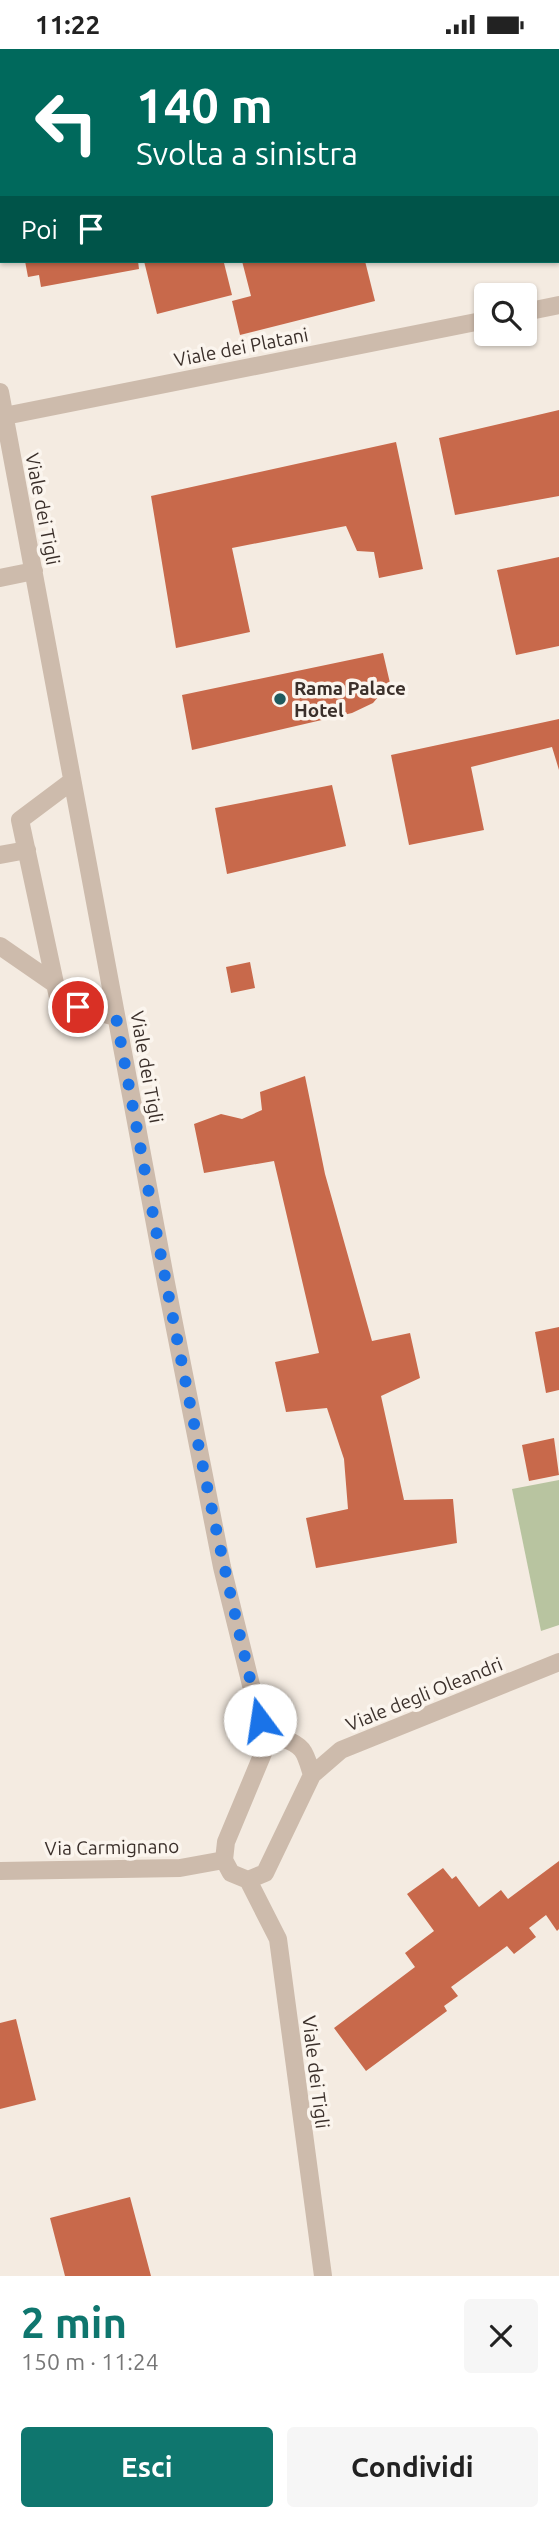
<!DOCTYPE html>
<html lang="it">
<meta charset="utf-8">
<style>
:root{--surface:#fff;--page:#f6f6f6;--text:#222;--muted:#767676;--accent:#0f766e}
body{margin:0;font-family:Ubuntu,sans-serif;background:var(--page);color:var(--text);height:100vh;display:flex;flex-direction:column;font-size:26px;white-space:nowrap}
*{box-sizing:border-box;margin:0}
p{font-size:23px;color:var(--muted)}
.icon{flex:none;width:38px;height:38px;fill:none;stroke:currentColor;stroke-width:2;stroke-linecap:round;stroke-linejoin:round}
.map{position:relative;height:2227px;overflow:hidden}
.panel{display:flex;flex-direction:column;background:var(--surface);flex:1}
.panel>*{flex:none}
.top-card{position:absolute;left:0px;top:0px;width:560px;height:214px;box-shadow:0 2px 5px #0004;background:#00695c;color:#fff;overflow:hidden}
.buttons{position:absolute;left:474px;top:234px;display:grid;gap:14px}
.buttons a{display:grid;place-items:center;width:63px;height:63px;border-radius:7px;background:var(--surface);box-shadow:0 2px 5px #0004;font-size:35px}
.pin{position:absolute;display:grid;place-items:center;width:60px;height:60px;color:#fff;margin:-30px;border:4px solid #fff;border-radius:50%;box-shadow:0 2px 7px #0007}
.me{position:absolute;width:77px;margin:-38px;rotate:346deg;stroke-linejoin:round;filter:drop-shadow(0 0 5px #0008)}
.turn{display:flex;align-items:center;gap:24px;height:147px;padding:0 21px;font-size:32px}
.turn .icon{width:91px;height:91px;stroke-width:2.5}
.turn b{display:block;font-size:49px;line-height:60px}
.then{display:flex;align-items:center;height:66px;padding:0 21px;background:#0003;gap:14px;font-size:26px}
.round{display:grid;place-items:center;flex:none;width:74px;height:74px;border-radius:7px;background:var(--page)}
.headline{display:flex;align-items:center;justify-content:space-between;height:119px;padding:0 21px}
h1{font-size:42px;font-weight:700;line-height:52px;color:var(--accent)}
.primary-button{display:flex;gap:14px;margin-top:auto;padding:14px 21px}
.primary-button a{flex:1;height:80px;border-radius:7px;background:var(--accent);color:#fff;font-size:28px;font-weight:700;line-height:80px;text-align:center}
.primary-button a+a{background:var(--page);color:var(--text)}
.status{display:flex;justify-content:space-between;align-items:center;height:49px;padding:0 35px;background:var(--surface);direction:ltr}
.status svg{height:19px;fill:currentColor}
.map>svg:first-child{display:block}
.green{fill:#b8c4a0}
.building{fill:#c8694b}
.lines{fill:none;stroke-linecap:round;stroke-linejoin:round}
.minor{stroke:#cdbbac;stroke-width:18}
.route{stroke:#1a73e8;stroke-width:12;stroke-dasharray:0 21.6}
.poi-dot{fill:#1f5a5e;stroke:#fbf5ee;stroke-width:2.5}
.labels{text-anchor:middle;stroke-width:7;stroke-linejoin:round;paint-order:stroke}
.street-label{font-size:19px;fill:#3b302b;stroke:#fbf5ee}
.poi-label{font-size:19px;font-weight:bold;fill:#3b302b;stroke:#fbf5ee;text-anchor:start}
</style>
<div class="status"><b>11:22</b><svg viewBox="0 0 49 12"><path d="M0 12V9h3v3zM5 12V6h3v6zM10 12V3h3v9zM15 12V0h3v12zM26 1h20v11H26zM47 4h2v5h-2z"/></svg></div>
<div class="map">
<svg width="559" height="2227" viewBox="0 0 559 2227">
<rect width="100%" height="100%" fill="#f4ebe1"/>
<path class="green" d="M559,1431v145l-18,6 -29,-142z"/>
<path class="building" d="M25,212h113l1,8 -98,18 -2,-12 -11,2z
M144,212h86l-6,2 8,32 -75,19z
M242,212h123l10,40 -135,34 -8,-34 19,-5z
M559,361v86l-104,19 -16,-77z
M396,393l27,127 -44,9 -5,-26 -17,-1 -11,-25 -114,22 18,84 -74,16 -25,-152z
M559,508v89l-43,9 -19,-85z
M383,604l7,30 -17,20 -21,10 -160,37 -10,-55z
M559,670v51l-7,-23 -81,20 13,63 -75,15 -18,-90z
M332,736l14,61 -119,28 -12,-66z
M250,913l5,26 -24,5 -5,-26z
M305,1027l20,98 47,167 38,-8 10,45 -39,18 23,104 49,-1 4,44 -141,25 -10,-50 42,-9 -4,-50 -17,-51 -41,4 -11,-50 44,-9 -45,-192 -70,12 -10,-49 27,-10 21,5 20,-9 -2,-18z
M559,1278v63l-13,3 -11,-61z
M554,1389l5,37 -30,6 -7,-36z
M559,1812v68l-2,2 -11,-16 -17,13 7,9 -22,17 -7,-8 -56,41 7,9 -14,10 3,5 -81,60 -32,-43 81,-61 -10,-14 29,-22 -27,-37 36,-26 9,11 4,-3 23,31 22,-17 7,9z
M16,1970l20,81 -36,9v-86z
M130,2148l21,79h-86l-15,-58z"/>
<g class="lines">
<path class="minor" d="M525,263l34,-7
M0,343l166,891 56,284 44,179
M0,368l486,-97
M0,529l34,-7
M72,732l-52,39 39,182 57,15
M0,806l27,-5
M0,897l55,38
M282,1689c23,8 23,15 30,37l-47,98 -17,7 -17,-7 -7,-13 2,-18 40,-96z
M312,1726l29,-25 218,-88
M0,1822l180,-3 44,-8
M248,1831l30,59 45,337"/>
</g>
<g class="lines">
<path class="route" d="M78,958l38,10c44,235 87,471 144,703"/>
</g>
<circle class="poi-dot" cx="280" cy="650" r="7"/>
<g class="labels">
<g class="street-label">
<text transform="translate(241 298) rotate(-11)" y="7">Viale dei Platani</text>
<text transform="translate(43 460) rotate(79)" y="7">Viale dei Tigli</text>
<text transform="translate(147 1018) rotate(80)" y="7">Viale dei Tigli</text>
<text transform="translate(424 1645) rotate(-22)" y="7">Viale degli Oleandri</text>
<text transform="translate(112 1798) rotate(-1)" y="7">Via Carmignano</text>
<text transform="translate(316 2023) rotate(83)" y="7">Viale dei Tigli</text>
</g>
<g class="poi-label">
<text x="294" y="646">Rama Palace<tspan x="294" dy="22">Hotel</tspan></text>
</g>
</g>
</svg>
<div class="buttons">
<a><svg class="icon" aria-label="search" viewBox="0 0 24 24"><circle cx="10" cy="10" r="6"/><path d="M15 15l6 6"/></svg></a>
</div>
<div class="pin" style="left:78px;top:958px;background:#d93025"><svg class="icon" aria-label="arrive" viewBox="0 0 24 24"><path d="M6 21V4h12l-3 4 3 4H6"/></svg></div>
<svg class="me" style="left:260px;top:1671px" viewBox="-20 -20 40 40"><circle r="19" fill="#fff"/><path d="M0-13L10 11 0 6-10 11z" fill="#1a73e8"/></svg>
<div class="top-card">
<div class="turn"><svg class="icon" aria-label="left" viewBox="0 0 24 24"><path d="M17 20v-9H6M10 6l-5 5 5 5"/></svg><div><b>140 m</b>Svolta a sinistra</div></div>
<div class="then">Poi<svg class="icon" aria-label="arrive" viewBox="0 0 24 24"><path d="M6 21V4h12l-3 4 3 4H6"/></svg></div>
</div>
</div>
<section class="panel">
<div class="headline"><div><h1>2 min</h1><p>150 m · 11:24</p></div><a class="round"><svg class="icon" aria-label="close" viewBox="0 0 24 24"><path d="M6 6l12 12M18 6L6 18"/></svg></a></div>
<div class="primary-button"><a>Esci</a><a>Condividi</a></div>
</section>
